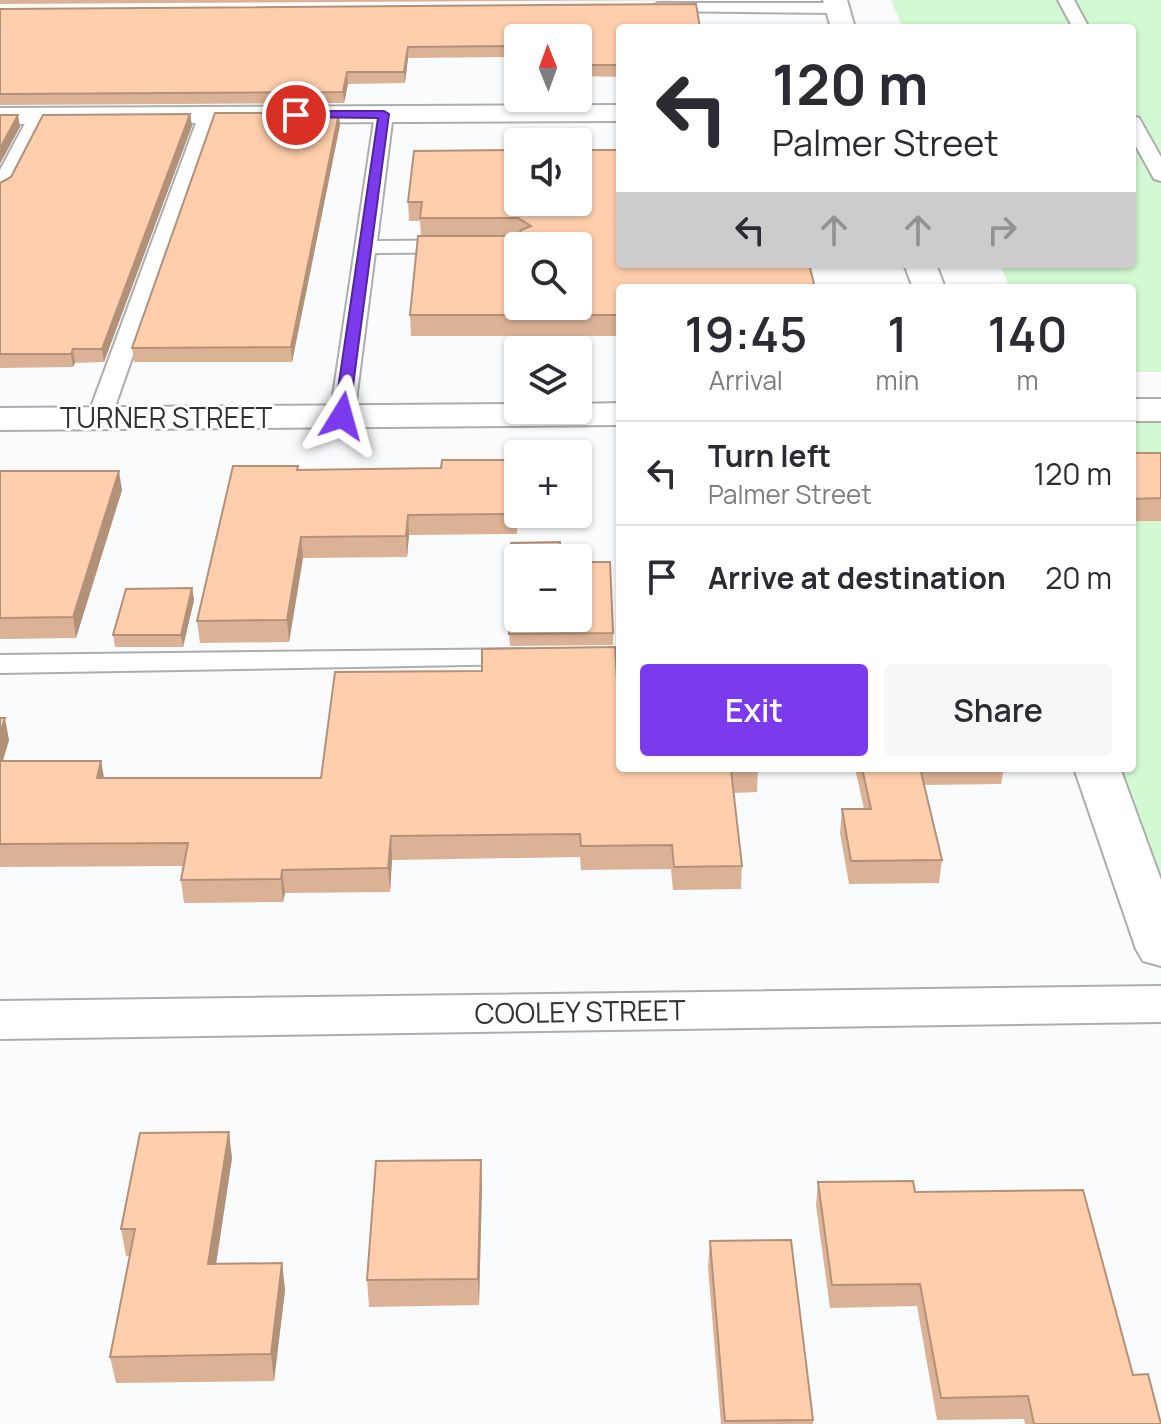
<!DOCTYPE html>
<meta charset="utf-8">
<style>
:root{--surface:#fff;--page:#f7f7f7;--text:#2b2b33;--muted:#7c7c81;--line:#e1e1e2;--accent:#7c3aed}
body{margin:0;font-family:Manrope,sans-serif;background:var(--page);color:var(--text);height:100vh;display:flex;flex-direction:column;font-size:30px;white-space:nowrap}
*{box-sizing:border-box;margin:0}
p{font-size:26px;color:var(--muted)}
.icon{flex:none;width:44px;height:44px;fill:none;stroke:currentColor;stroke-width:2;stroke-linecap:round;stroke-linejoin:round}
.map{position:relative;flex:1;overflow:hidden}
.details{position:absolute;left:616px;top:284px;width:520px;height:488px;display:flex;flex-direction:column;background:var(--surface);border-radius:8px;box-shadow:0 2px 6px #0004}
.details>*{flex:none}
.top-card{position:absolute;left:616px;top:24px;width:520px;height:244px;border-radius:8px;box-shadow:0 2px 6px #0004;background:#fff;color:var(--text);overflow:hidden}
.needle{width:52px;rotate:359deg}
.buttons{position:absolute;left:504px;top:24px;display:grid;gap:16px}
.buttons a{display:grid;place-items:center;width:88px;height:88px;border-radius:8px;background:var(--surface);box-shadow:0 2px 6px #0004;font-size:40px}
.pin{position:absolute;display:grid;place-items:center;width:68px;height:68px;color:#fff;margin:-34px;border:4px solid #fff;border-radius:50%;box-shadow:0 2px 8px #0007}
.me{position:absolute;width:88px;margin:-44px;rotate:8deg;stroke-linejoin:round;filter:drop-shadow(0 0 6px #0008)}
.turn{display:flex;align-items:center;gap:28px;height:168px;padding:0 24px;font-size:36px}
.turn .icon{width:104px;height:104px;stroke-width:2.5}
.turn b{display:block;font-size:56px;line-height:68px}
.lanes{display:flex;align-items:center;height:76px;padding:0 24px;background:#0003;justify-content:center;gap:40px;direction:ltr}
.lanes .off{opacity:.35}
.eta{display:flex;justify-content:space-evenly;align-items:center;height:136px;text-align:center}
.eta b{font-size:48px;font-weight:600;line-height:56px}
.button{display:flex;gap:16px;margin-top:auto;padding:16px 24px}
.button a{flex:1;height:92px;border-radius:8px;background:var(--accent);color:#fff;font-size:32px;font-weight:600;line-height:92px;text-align:center}
.button a+a{background:var(--page);color:var(--text)}
ul{padding:0;list-style:none}
li{display:flex;align-items:center;gap:24px;height:104px;padding:0 24px;border-top:2px solid var(--line)}
li div{flex:1}
li b{display:block;font-size:30px}
li em{font-style:normal}
.map>svg:first-child{display:block}
.green{fill:#d3f9d3}
.lines{fill:none;stroke-linecap:round;stroke-linejoin:round}
.service-casing{stroke:#adadaf;stroke-width:4}
.minor-casing{stroke:#adadaf;stroke-width:4}
.tertiary-casing{stroke:#adadaf;stroke-width:4}
.service{fill:#fff;fill-rule:evenodd}
.minor{fill:#fff;fill-rule:evenodd}
.tertiary{fill:#fff;fill-rule:evenodd}
.wall{fill:#dbb295}
.shaded-wall{fill:#b29179}
.building{fill:#ffcfad;stroke:#b29179;stroke-width:2;fill-rule:evenodd}
.route{fill:#7c3aed;stroke:#51269a;stroke-width:2}
.labels{text-anchor:middle;stroke-width:6;stroke-linejoin:round;paint-order:stroke}
.street-label{font-size:28px;fill:#323233;stroke:#fff}
</style>
<div class="map">
<svg width="1161" height="1424" viewBox="0 0 1161 1424">
<rect width="100%" height="100%" fill="#fafbfc"/>
<path class="green" d="M891,0h270v372h-29v-84h-122l-10,-24h132v-236h-229z
M1132,410h29v539l-64,-181h35z"/>
<g class="lines">
<defs>
<path id="service" d="M1058,0h16l15,28h-16z
M658,3h179l8,5 -8,5 -185,-2 -2,-3z
M384,108l9,6 -16,127 141,-1 10,6h-10v6l-143,1 -21,163 -3,5h-18l-3,-5 45,-302z
M208,109l9,6 -106,303 -3,5h-18l-3,-5 112,-303z
M38,110l9,6 -37,72 -10,6v-24l29,-54z
M1132,116l7,2 22,39v24l-7,-2 -22,-40z
M620,648v18l-56,-2 -4,-6 4,-6z
M522,649l10,3 4,6 -4,6 -532,9v-18z"/>
<path id="minor" d="M823,0h24l8,28h-24z
M620,105v16l-620,3v-16z
M904,264h32l9,24h-32z
M1132,399h29v22h-29z
M620,403v22l-620,5v-22l518,-4v6h60v-6z
M1074,768h46l41,112v86l-18,-5 -7,-12z"/>
<path id="tertiary" d="M1161,986v36l-1161,17v-38z"/>
</defs>
<use href="#service" class="service-casing"/>
<use href="#minor" class="minor-casing"/>
<use href="#tertiary" class="tertiary-casing"/>
<use href="#service" class="service"/>
<use href="#minor" class="minor"/>
<use href="#tertiary" class="tertiary"/>
</g>
<path class="wall" d="M0,0h692l-692,4z
M0,9l620,19v49l-42,-1v-38h-60v37h-12v-18l-98,1 -3,25 -57,1 -4,19 -344,2z
M190,114l2,12 -88,236 -29,1 -2,4 -73,1v-185z
M340,125l-48,237h-158l-2,-14z
M518,150l102,138v48h-209l-1,-21 11,-79 -1,-15h-11l-1,-19z
M1132,453h29v68h-29z
M298,470l220,9 -1,55 -108,1 -2,22 -104,1 -14,84 -89,1 -3,-22z
M0,471l122,19 -46,148 -76,1z
M518,558l95,75v12l-103,1 -1,-12z
M192,588l2,12 -11,47h-68l-2,-12z
M0,718l9,22 -6,21h98l3,17h217l298,-51 139,41 -1,24 -24,1 9,73 -1,23 -68,1 -2,-21 -90,1 -1,-13 -188,3 -2,32 -105,1 -2,9 -99,1 -3,-23 3,-14 -184,1z
M855,768h149l-3,16 -77,1 18,75 -3,23 -90,1 -9,-51 2,-24h22z
M232,1158l-16,106 66,-1 3,27 -11,91 -158,2 -6,-26 20,-101h-4l-5,-27z
M818,1182l97,10 218,183 28,49h-136l-1,-5 -87,1 -20,-114 -87,2 -14,-103z
M482,1186l-3,119 -110,2 -2,-27z
M710,1241l103,179v4h-92l-13,-157z"/>
<path class="shaded-wall" d="M408,47v11l-3,25 -1,-11z
M347,72l1,12 -4,19 -1,-11z
M339,113l1,12 -48,237 -1,-15z
M190,114l2,12 -88,236 -2,-13z
M18,115l2,12 -20,37v-16z
M73,349l2,14 -2,4 -2,-13z
M119,471l3,19 -46,148 -3,-21z
M408,515l1,20 -2,22 -1,-21z
M301,537l2,21 -14,84 -2,-22z
M192,588l2,12 -11,47 -2,-12z
M5,718l4,22 -9,30v-37z
M101,761l4,23 -8,-6z
M391,836l1,24 -2,32 -2,-24z
M282,870l3,23 -2,9 -2,-23z
M229,1132l3,26 -20,133 -4,-27z
M481,1160l1,26 -3,119 -1,-26z
M282,1263l3,27 -11,91 -3,-27z"/>
<path class="building" d="M696,4l4,24h-80v37h-42v-27h-60v26h-12v-18l-98,1 -4,25h-57l-4,20 -343,2v-85z
M215,113h124l-48,234 -159,1z
M190,114l-88,235h-29l-2,5h-71v-171l11,-6 32,-62z
M0,115h18l-18,33z
M518,150v52h60v-52h42v114h189l6,24h-195v27h-210l8,-79h100l3,-6 10,-4 -13,-8h-98l2,-16h-14l6,-51zM518,246h60v60h-60z
M1132,453h29v45l-29,1z
M442,460h76l-1,54 -109,1 -2,21 -105,1 -14,83 -90,1 36,-155h65l-1,4 144,-2z
M0,471h119l-46,146 -73,1z
M560,542v16h-42v60h60v-56h32l3,71 -104,1 2,-91z
M192,588l-11,47h-68l13,-46z
M615,647l5,80v41h138v2h-27l11,96 -68,1 -2,-22 -91,1 -1,-12 -189,2 -3,32 -106,2 -1,9 -100,1 7,-37 -188,1v-83h101l-4,17h224l14,-106 147,-1v-22z
M0,718h5l-5,15z
M862,768h58l22,92 -91,1 -9,-52h29z
M229,1132l-21,132 74,-1 -11,91 -161,3 25,-128h-14l19,-96z
M481,1160l-3,119 -111,1 9,-119z
M913,1181l2,11 168,-2 50,185 15,-1 13,50h-127l-6,-28 -87,2 -21,-114 -88,1 -14,-103z
M791,1240l22,180 -88,1 -15,-180z"/>
<path class="route" d="M296,111h88l5,3 -40,302 -7,5 -8,-5 44,-298 -86,-1v-5z"/>
<g class="labels">
<g class="street-label">
<text x="166" y="428">TURNER STREET</text>
<text transform="translate(580 1012) rotate(-1)" y="10">COOLEY STREET</text>
</g>
</g>
</svg>
<div class="buttons">
<a><svg class="needle" viewBox="-14 -14 28 28"><path d="M0-13l5 13h-10z" fill="#e53935"/><path d="M0 13l5-13h-10z" fill="#7c7c81"/></svg></a>
<a><svg class="icon" aria-label="sound" viewBox="0 0 24 24"><path d="M4 9h4l5-4v14l-5-4H4zM17 9q2 3 0 6"/></svg></a>
<a><svg class="icon" aria-label="search" viewBox="0 0 24 24"><circle cx="10" cy="10" r="6"/><path d="M15 15l6 6"/></svg></a>
<a><svg class="icon" aria-label="layers" viewBox="0 0 24 24"><path d="M12 4l9 5-9 5-9-5zM3 14l9 5 9-5"/></svg></a>
<a>+</a>
<a>−</a>
</div>
<div class="pin" style="left:296px;top:115px;background:#d93025"><svg class="icon" aria-label="arrive" viewBox="0 0 24 24"><path d="M6 21V4h12l-3 4 3 4H6"/></svg></div>
<svg class="me" style="left:342px;top:416px" viewBox="-20 -20 40 40"><path d="M0-17L14 15 0 8-14 15z" fill="#7c3aed" stroke="#fff" stroke-width="4"/></svg>
<div class="top-card">
<div class="turn"><svg class="icon" aria-label="left" viewBox="0 0 24 24"><path d="M17 20v-9H6M10 6l-5 5 5 5"/></svg><div><b>120 m</b>Palmer Street</div></div>
<div class="lanes"><svg class="icon" aria-label="left" viewBox="0 0 24 24"><path d="M17 20v-9H6M10 6l-5 5 5 5"/></svg><svg class="icon off" aria-label="ahead" viewBox="0 0 24 24"><path d="M12 20V5M6 11l6-6 6 6"/></svg><svg class="icon off" aria-label="ahead" viewBox="0 0 24 24"><path d="M12 20V5M6 11l6-6 6 6"/></svg><svg class="icon off" aria-label="right" viewBox="0 0 24 24"><path d="M7 20v-9h11M14 6l5 5-5 5"/></svg></div>
</div>
<section class="details">
<div class="eta">
<div><b>19:45</b><p>Arrival</p></div>
<div><b>1</b><p>min</p></div>
<div><b>140</b><p>m</p></div>
</div>
<ul>
<li><svg class="icon" aria-label="left" viewBox="0 0 24 24"><path d="M17 20v-9H6M10 6l-5 5 5 5"/></svg><div><b>Turn left</b><p>Palmer Street</p></div><em>120 m</em></li>
<li><svg class="icon" aria-label="arrive" viewBox="0 0 24 24"><path d="M6 21V4h12l-3 4 3 4H6"/></svg><div><b>Arrive at destination</b></div><em>20 m</em></li>
</ul>
<div class="button"><a>Exit</a><a>Share</a></div>
</section>
</div>
